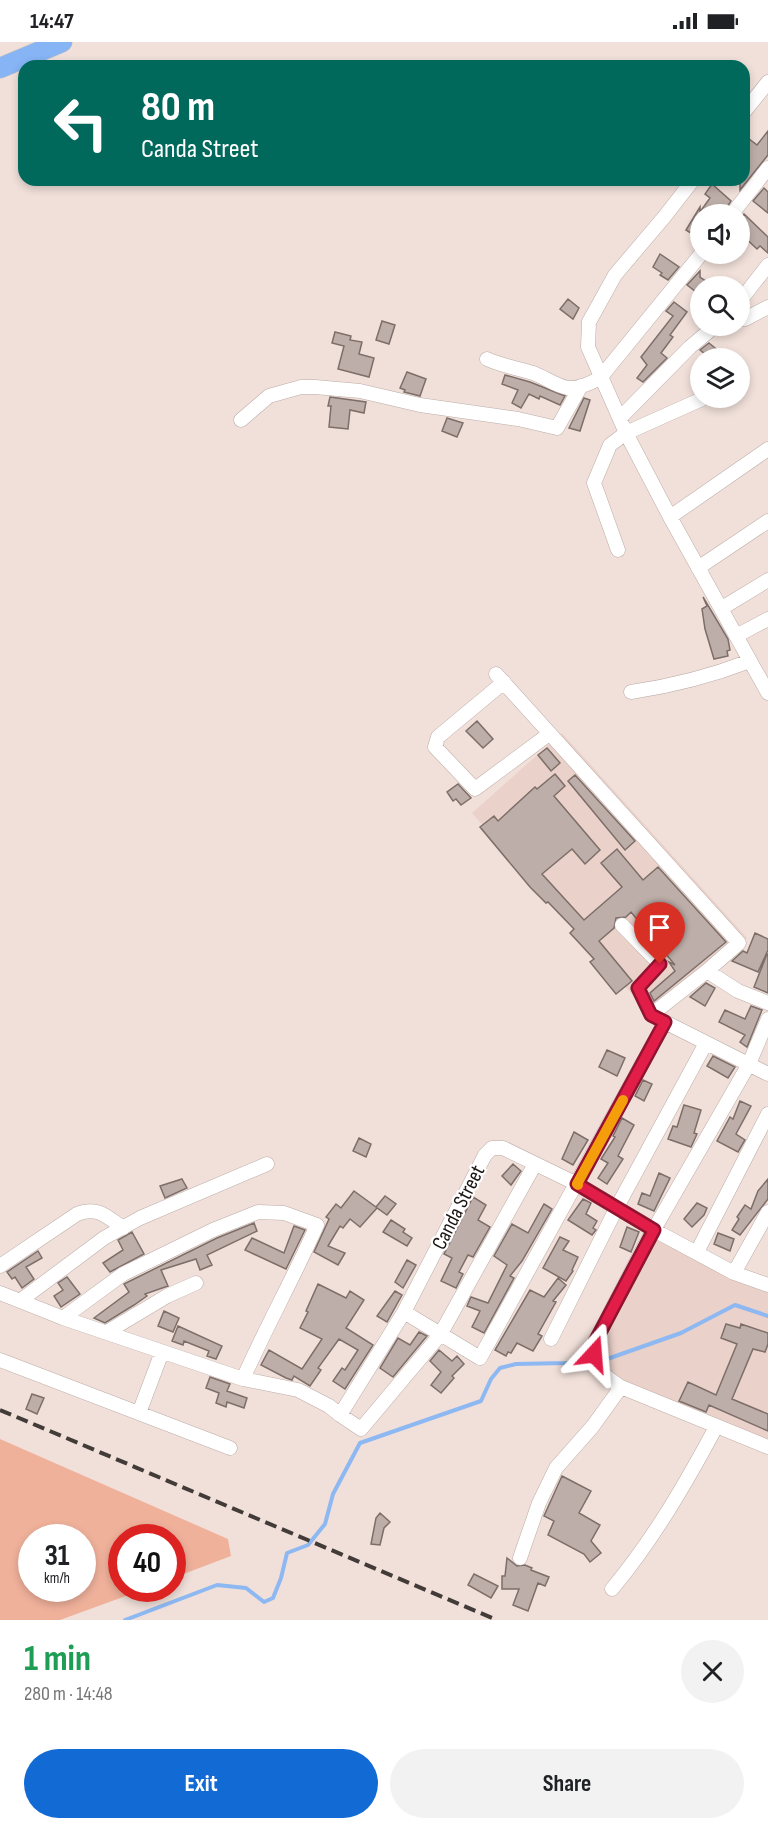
<!DOCTYPE html>
<meta charset="utf-8">
<style>
:root{--surface:#fff;--page:#f2f2f2;--text:#202124;--muted:#757577;--accent:#126ad4}
body{margin:0;font-family:"Sofia Sans Condensed",sans-serif;background:var(--page);color:var(--text);height:100vh;display:flex;flex-direction:column;font-size:22px;white-space:nowrap}
*{box-sizing:border-box;margin:0}
p{font-size:20px;color:var(--muted)}
.icon{flex:none;width:33px;height:33px;fill:none;stroke:currentColor;stroke-width:2;stroke-linecap:round;stroke-linejoin:round}
.map{position:relative;height:1578px;overflow:hidden}
.panel{display:flex;flex-direction:column;background:var(--surface);flex:1}
.panel>*{flex:none}
.top-card{position:absolute;left:18px;top:18px;width:732px;height:126px;border-radius:18px;box-shadow:0 3px 9px #0003;background:#00695c;color:#fff;overflow:hidden}
.controls{position:absolute;left:690px;top:162px;display:grid;gap:12px}
.controls a{display:grid;place-items:center;width:60px;height:60px;border-radius:50%;background:var(--surface);box-shadow:0 3px 9px #0003;font-size:30px}
.speed{position:absolute;left:18px;top:1482px;display:flex;gap:12px;font-size:30px;font-weight:700;text-align:center}
.speed>*{display:grid;place-content:center;width:78px;height:78px;border-radius:50%;background:var(--surface);box-shadow:0 3px 9px #0003;line-height:1}
.speed small{font-size:15px;font-weight:400}
.speed .limit{border:9px solid #d22;background:#fff;color:#111}
.pin{position:absolute;display:grid;place-items:center;width:51px;height:51px;color:#fff;margin:-62px -26px;border-radius:50% 50% 50% 0;rotate:-45deg;box-shadow:0 0 6px #0007}
.pin .icon{rotate:45deg}
.me{position:absolute;width:66px;margin:-33px;rotate:19deg;stroke-linejoin:round;filter:drop-shadow(0 0 4px #0008)}
.turn{display:flex;align-items:center;gap:21px;height:126px;padding:0 24px;font-size:27px}
.turn .icon{width:78px;height:78px;stroke-width:2.5}
.turn b{display:block;font-size:42px;line-height:51px}
.round{display:grid;place-items:center;flex:none;width:63px;height:63px;border-radius:32px;background:var(--page)}
.summary{display:flex;align-items:center;justify-content:space-between;height:102px;padding:0 24px}
h1{font-size:36px;font-weight:700;line-height:45px;color:#1e9e55}
.action{display:flex;gap:12px;margin-top:auto;padding:12px 24px}
.action a{flex:1;height:69px;border-radius:36px;background:var(--accent);color:#fff;font-size:24px;font-weight:700;line-height:69px;text-align:center}
.action a+a{background:var(--page);color:var(--text)}
.status{display:flex;justify-content:space-between;align-items:center;height:42px;padding:0 30px;background:var(--surface);direction:ltr}
.status svg{height:16px;fill:currentColor}
.map>svg:first-child{display:block}
.built{fill:#ead1c9}
.green{fill:#f0b19b;fill-rule:evenodd}
.lines{fill:none;stroke-linecap:round;stroke-linejoin:round}
.stream{stroke:#8eb8f2;stroke-width:4}
.building{fill:#beaea9;stroke:#7d6e69;stroke-width:1.5}
.minor-casing{stroke:#bcaca6;stroke-width:15}
.highway-casing{stroke:#c3c2c2;stroke-width:21}
.minor{stroke:#fff;stroke-width:14}
.highway{stroke:#86b4f4;stroke-width:20}
.rail{stroke:#423b38;stroke-width:4;stroke-dasharray:12 6;stroke-linecap:butt}
.route-casing{stroke:#92132f;stroke-width:15}
.route{stroke:#e11d48;stroke-width:10}
.slow{stroke:#f59e0b;stroke-width:10}
.labels{text-anchor:middle;stroke-width:4.5;stroke-linejoin:round;paint-order:stroke}
.street-label{font-size:21px;fill:#1a1513;stroke:#fff}
</style>
<div class="status"><b>14:47</b><svg viewBox="0 0 49 12"><path d="M0 12V9h3v3zM5 12V6h3v6zM10 12V3h3v9zM15 12V0h3v12zM26 1h20v11H26zM47 4h2v5h-2z"/></svg></div>
<div class="map">
<svg width="768" height="1578" viewBox="0 0 768 1578">
<rect width="100%" height="100%" fill="#f1e0da"/>
<path class="built" d="M562,691l185,205 -95,79 -180,-204z
M655,1196l71,38 42,12v153l-163,-67 -5,-22z"/>
<path class="green" d="M0,1397l228,100 3,17 -58,22 -1,-40h-50v50l23,1 -85,31h-60zM32,1496h50v50h-50z"/>
<g class="lines">
<path class="stream" d="M599,1318l11,-2 71,-25 54,-28 33,11
M125,1578l92,-35 29,3 18,14 9,-4 8,-20 6,-25 21,-8 17,-21 8,-30 27,-51 121,-42 10,-22 9,-11 16,-4 50,-1 26,-2"/>
</g>
<path class="building" d="M768,89v24l-28,35v-10h4v-45l13,10z
M712,142l19,17 -8,13h-23v25l-14,-9 14,-23v5l10,-14 -5,-4z
M764,146l4,4v21l-15,-12z
M744,172l24,23v16l-8,-7 -3,3 -17,-16v-14z
M660,212l19,13 -11,13 -8,-5 2,-2 -9,-6z
M700,229v6l13,9h-13v9l-13,-10z
M568,257l11,9 -6,11 -13,-10z
M674,260l13,10 -17,23 3,2 -12,16 6,5 -24,24 -6,-4 10,-13 -6,-8 32,-41 -7,-5z
M382,279l13,4 -6,19 -13,-4z
M335,290l16,4 -1,4 12,2 -3,12 15,4 -5,19 -31,-8 6,-23 -12,-3z
M709,301l18,15h-17l-10,-8z
M407,330l19,7 -6,17 -16,-4 1,-2 -5,-2z
M505,333l25,7 35,14 -5,9 -20,-9 -1,3 -10,-5 -8,14 -9,-5 6,-13 -16,-6z
M330,355l36,5 -2,11 -14,-3 -2,19 -19,-2 2,-21h-3z
M584,356l6,2 -10,31 -11,-3z
M447,376l16,5 -6,14 -15,-6z
M703,555l25,42 2,11 -3,1 1,5 -14,3 -9,-30 -3,-20 5,-3z
M477,679l16,18 -10,9 -17,-17z
M547,706l13,15 -9,8 -13,-16z
M555,732l10,12 -11,10 46,54 -15,14 -13,-15 -30,25 42,46 38,-33 -21,-24 16,-14 26,31 15,-13 68,75 -72,59 -4,-8 25,-22 -6,-9 6,3 -44,-53 -5,5 -10,1 -2,10 -15,13 33,40 -16,13 -26,-32 4,-3 -24,-26 4,-4 -26,-27 -2,1 -16,-16 -50,-60 14,-11 4,5 37,-34 2,2z
M575,733l60,66 -10,9 -57,-69z
M458,742l13,14 -10,7 -5,-6 -3,2 -6,-9z
M755,891l13,6v11l-10,22 -26,-11 11,-10 4,2z
M767,912h1v39l-14,-6z
M706,941l9,5 -10,18 -15,-9z
M751,964l11,4 -15,37 -7,-5 5,-7 -26,-13 6,-12 20,9z
M607,1008l18,8 -8,18 -18,-9z
M713,1014l22,11 -7,11 -21,-12z
M643,1038l9,4 -8,17 -9,-5z
M740,1059l11,5 -15,28 9,6 -7,12 -21,-11 13,-24 3,2z
M684,1063l17,5 -7,23 3,1 -6,13 -23,-8 5,-13 4,1z
M622,1076l12,7 -16,31 5,3 -16,25 -9,-6 10,-15 -7,-4 14,-22 -2,-1z
M574,1090l14,8 -15,25 -11,-6z
M359,1096l12,6 -5,13 -13,-6z
M513,1122l8,7 -10,14 -9,-9z
M659,1131l11,5 -16,33 -16,-7 4,-11 8,3z
M182,1137l5,9 -22,10 -5,-12z
M768,1137v20l-28,36 -8,-5 7,-11 -2,-2 8,-12 6,4 7,-18z
M354,1149l22,16 9,-11 11,8 -9,11 -10,-7 -17,19 -10,-8 -7,9 -3,-2 -12,20 17,7 -7,12 -24,-13 15,-33 -3,-2 10,-13 5,4z
M473,1155l13,8 -8,15 12,7 -17,30 -5,-2 -9,17 4,2 -7,14 -15,-7 11,-23 -8,-4z
M583,1157l8,4 -5,11 11,7 -4,7 3,2 -4,5 -24,-15z
M697,1161l10,5 -3,7 -12,12 -8,-8z
M544,1162l8,5 -30,52 -12,15 4,2 -30,55 -12,-6 8,-16 -13,-5 3,-7 1,-2 17,6 19,-38 -13,-9 18,-32 16,9z
M391,1178l14,9 -2,3 9,6 -5,8 -24,-14z
M254,1181l3,8 -50,24 5,10 -12,5 -4,-11 -35,11 7,16 -23,8 2,2 -13,9 -29,18 -11,-5 35,-26 -5,-8 4,-2 89,-44z
M294,1184l11,4 -19,39 -41,-19 7,-12 32,15z
M627,1185l12,5 -8,20 -11,-5z
M132,1190l12,22 -34,18 -7,-9 20,-13 -5,-10z
M718,1191l16,6 -4,12 -16,-7z
M560,1195l9,4 -6,9 15,7 -6,13 1,1 -7,10 -23,-13z
M38,1209l4,7 -16,9 8,12 -12,9 -7,-11 -3,2 -5,-7z
M407,1218l9,5 -13,23 -8,-6z
M67,1235l13,17 -19,13 -7,-11 9,-6 -5,-7z
M558,1236l8,7 -13,16 3,1 -18,32 4,2 -9,15 -16,-8 -6,10 -3,-1 -2,4 -11,-6 35,-60 14,7z
M318,1242l28,14 4,-7 14,9 -18,28 27,17 -28,44 -12,-8 9,-13 3,2 13,-20 -19,-11 -21,29 3,2 -11,16 -16,-10 -2,4 -6,-2 -25,-13 8,-15 33,19 20,-30 -22,-11 8,-16 -2,-1z
M395,1249l7,4 -15,27 -10,-6z
M164,1269l15,7 -6,14 -15,-6z
M726,1282l14,4 1,-4 27,9v11l-3,8 -12,-3 -21,50 36,15v17l-59,-26 -3,7 -27,-11 9,-19 28,13 21,-51 -16,-6z
M178,1284l44,20 -6,13 -9,-3 2,-5 -25,-10 -1,4 -11,-4z
M419,1290l8,4 -34,41 -13,-9 18,-30 12,7z
M439,1308l13,11 5,-5 7,8 -12,12 2,2 -13,15 -10,-8 10,-13 -11,-11z
M210,1335l20,7 -3,7 20,7 -3,10 -17,-6 -1,5 -10,-4 3,-10 -13,-5z
M32,1352l12,4 -7,16 -11,-5z
M562,1434l29,15 -12,22 21,12 -9,16 10,12 -11,9 -6,-8 -36,-19 6,-14 -10,-5z
M380,1471l10,9 -6,6 -4,17 -9,-1 5,-26z
M507,1516l10,8 8,-1 7,3 -1,2 18,7 -4,9 -7,-3 -10,28 -15,-6 6,-16h-17v-13h3z
M474,1532l24,12 -7,12 -23,-13z"/>
<g class="lines">
<defs>
<path id="minor" d="M744,70l24,-30
M693,138l-28,36 -50,59 -26,47 -1,25 38,86 44,84 98,176
M732,172l36,-46
M740,259l28,-36
M740,277h5l23,-12
M487,317c15,7 30,9 46,14 11,4 23,13 35,15 11,1 23,-5 32,-10l101,-124
M620,376l70,-71 25,-21
M241,378l28,-24 32,-9h14l45,4 60,14 98,14 39,9 24,-42
M670,475l98,-68
M618,508l-24,-67 16,-38 16,-12 76,-34
M698,526l70,-47
M722,566l46,-28
M736,594l32,-17
M496,632l243,269 -32,28 -56,44
M504,640l-66,55 -3,10 40,42 74,-55
M631,650c41,-6 80,-16 119,-31
M622,883l38,39 -22,24 13,27 117,59
M707,929l31,20 30,12
M768,977l-19,45 -104,181 -50,97c-3,26 6,32 26,45l147,60
M665,980l-185,336 -76,-46 81,-157 7,-7h11l74,36 77,46 80,43 34,12
M697,1210l71,-138
M0,1224l77,-52c21,-8 29,2 46,14
M734,1231l34,-61
M0,1251l63,25 180,61 55,11 31,16 11,9 64,-103
M21,1258l83,-62 36,-20 127,-54
M63,1276l60,-44 90,-44 45,-18 26,1 33,12c-23,52 -51,102 -74,154
M107,1290l60,-36 29,-13
M551,1297l66,-132 89,-164
M0,1318l230,88
M139,1371l23,-61
M340,1373l21,14 79,-94 95,-171
M520,1516l19,-55 17,-35 37,-42 28,-39
M612,1547c41,-49 74,-106 104,-162"/>
<path id="highway" d="M0,26l62,-26"/>
</defs>
<use href="#minor" class="minor-casing"/>
<use href="#highway" class="highway-casing"/>
<use href="#minor" class="minor"/>
<use href="#highway" class="highway"/>
<path class="rail" d="M0,1368l497,210"/>
</g>
<g class="lines">
<defs>
<path id="route" d="M594,1312l1,-12 59,-112 -77,-46 88,-162 -14,-7 -13,-27 22,-24"/>
</defs>
<use href="#route" class="route-casing"/>
<use href="#route" class="route"/>
<path class="slow" d="M578,1143l-1,-1 46,-84"/>
</g>
<g class="labels">
<g class="street-label">
<text transform="translate(458 1165) rotate(-63)" y="7">Canda Street</text>
</g>
</g>
</svg>
<div class="controls">
<a><svg class="icon" aria-label="sound" viewBox="0 0 24 24"><path d="M4 9h4l5-4v14l-5-4H4zM17 9q2 3 0 6"/></svg></a>
<a><svg class="icon" aria-label="search" viewBox="0 0 24 24"><circle cx="10" cy="10" r="6"/><path d="M15 15l6 6"/></svg></a>
<a><svg class="icon" aria-label="layers" viewBox="0 0 24 24"><path d="M12 4l9 5-9 5-9-5zM3 14l9 5 9-5"/></svg></a>
</div>
<div class="speed"><div>31<small>km/h</small></div><div class="limit">40</div></div>
<div class="pin" style="left:660px;top:922px;background:#d93025"><svg class="icon" aria-label="arrive" viewBox="0 0 24 24"><path d="M6 21V4h12l-3 4 3 4H6"/></svg></div>
<svg class="me" style="left:594px;top:1312px" viewBox="-20 -20 40 40"><path d="M0-17L14 15 0 8-14 15z" fill="#e11d48" stroke="#fff" stroke-width="4"/></svg>
<div class="top-card">
<div class="turn"><svg class="icon" aria-label="left" viewBox="0 0 24 24"><path d="M17 20v-9H6M10 6l-5 5 5 5"/></svg><div><b>80 m</b>Canda Street</div></div>
</div>
</div>
<section class="panel">
<div class="summary"><div><h1>1 min</h1><p>280 m · 14:48</p></div><a class="round"><svg class="icon" aria-label="close" viewBox="0 0 24 24"><path d="M6 6l12 12M18 6L6 18"/></svg></a></div>
<div class="action"><a>Exit</a><a>Share</a></div>
</section>
